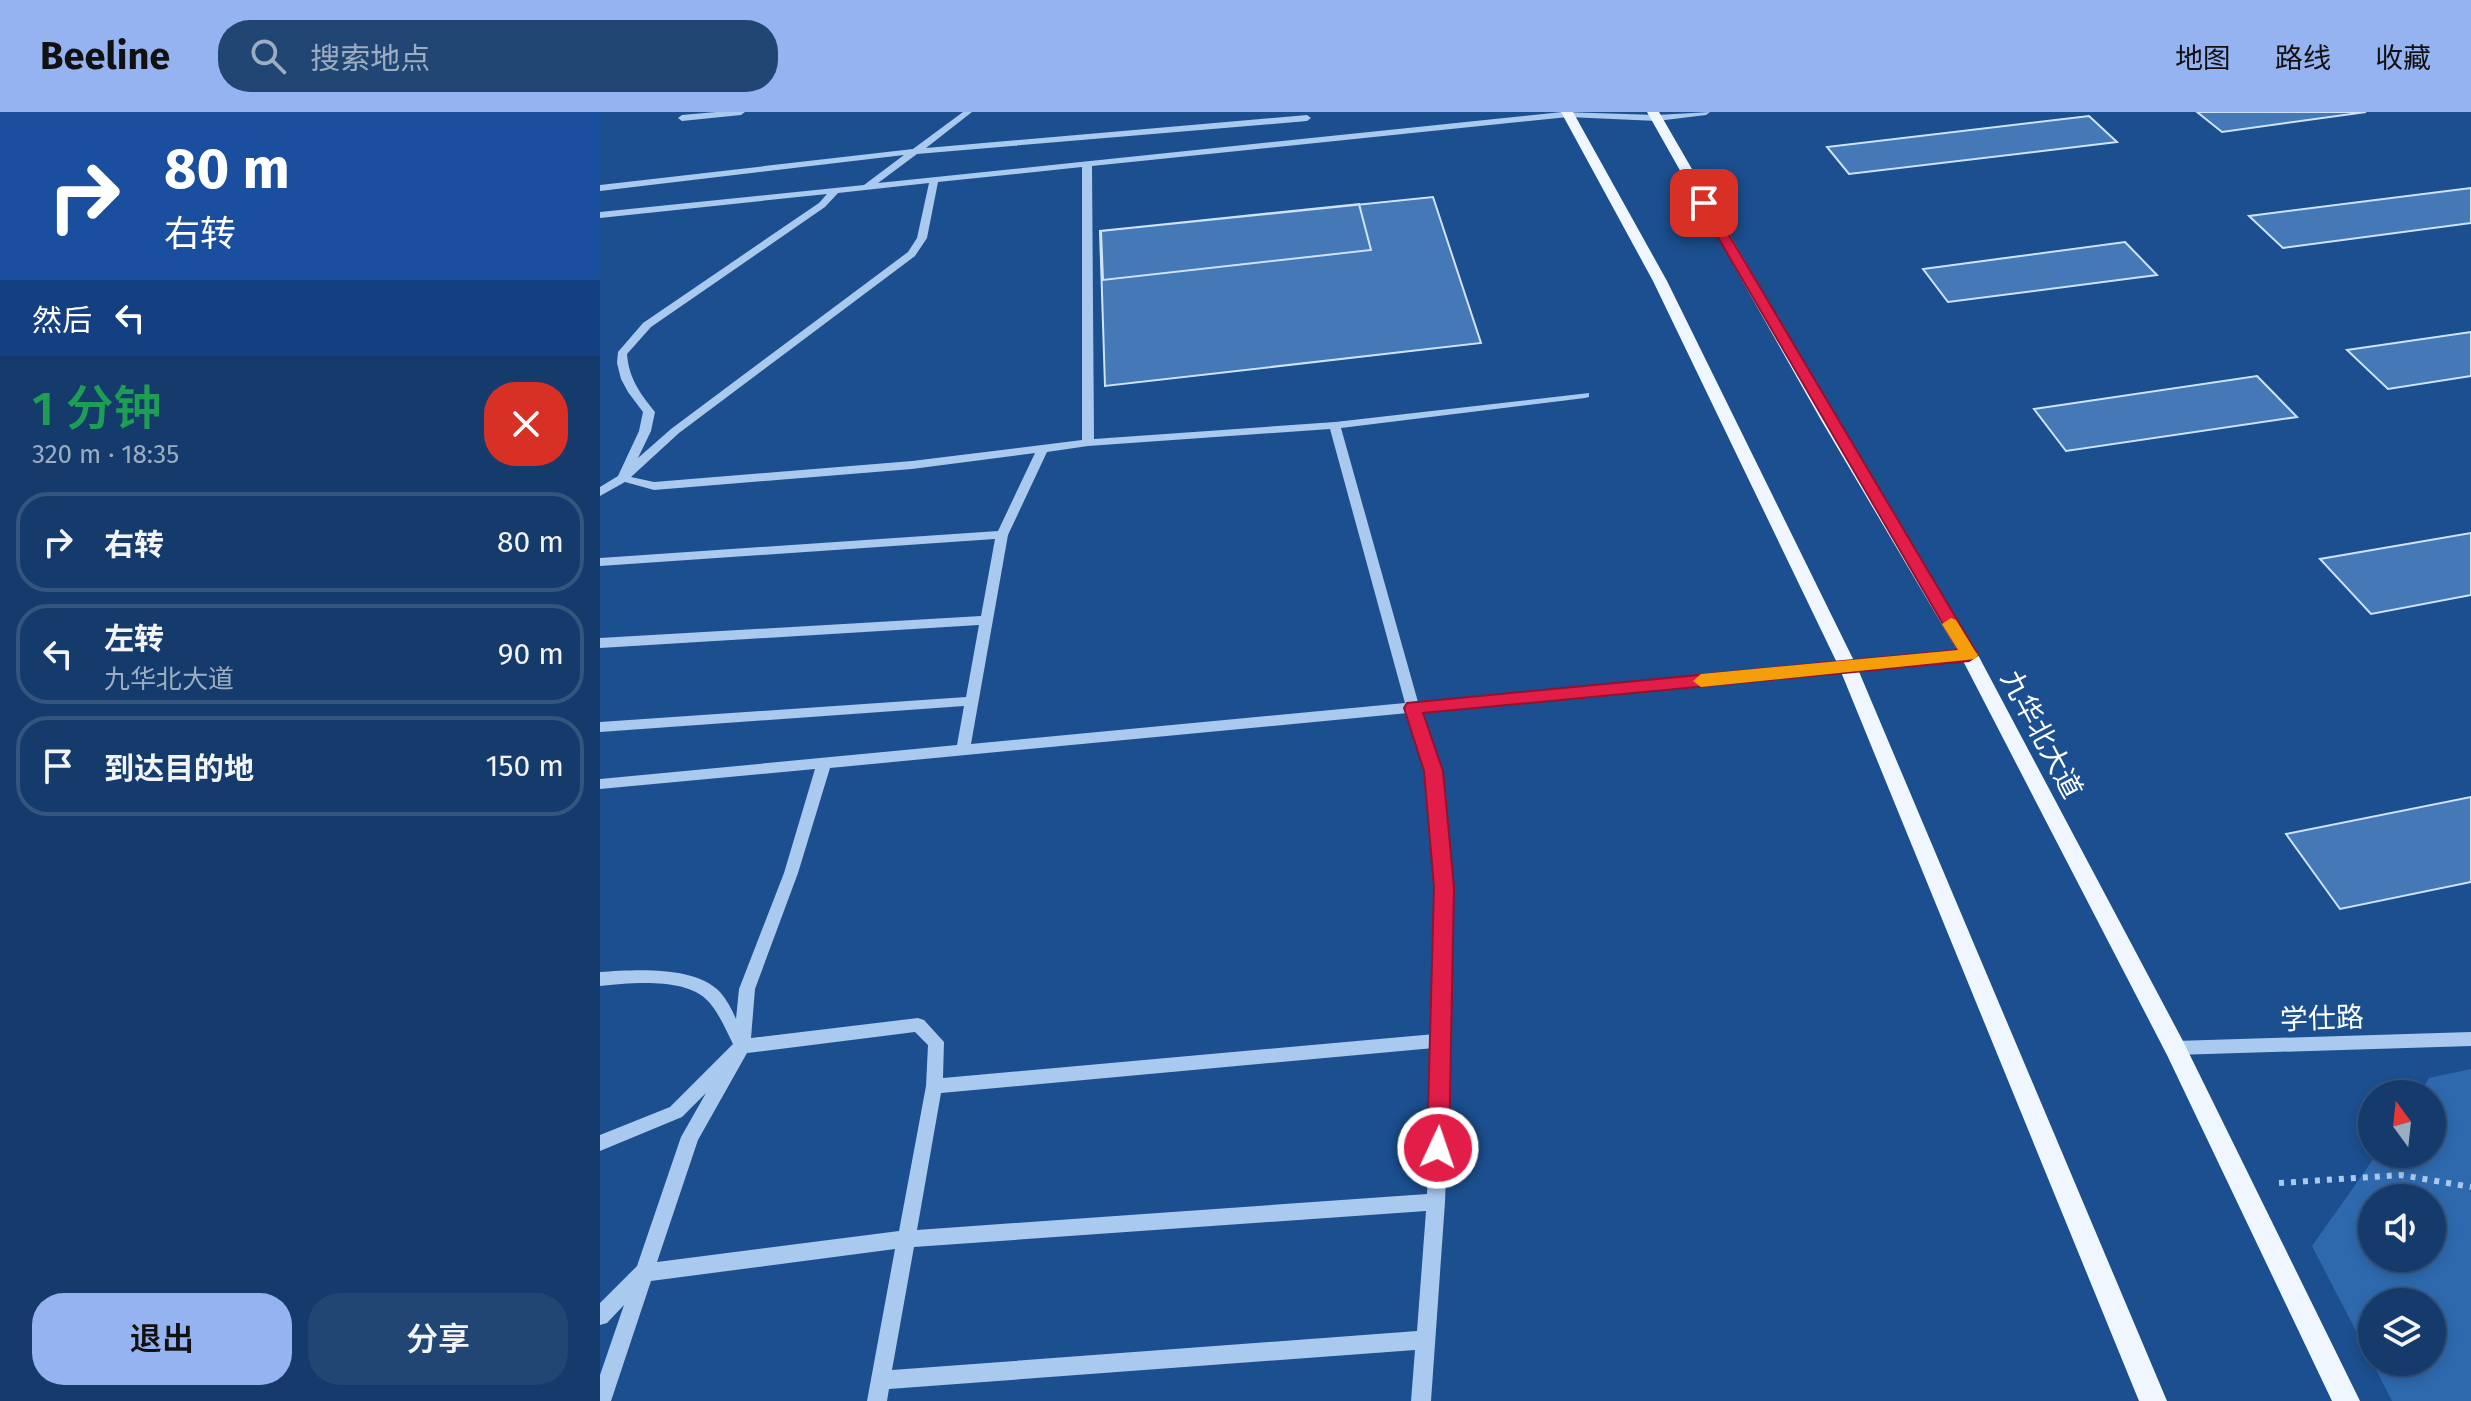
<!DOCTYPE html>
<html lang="zh">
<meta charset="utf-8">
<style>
:root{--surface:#143b6b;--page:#214673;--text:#f1f3f6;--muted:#9dadc1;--line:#33557e;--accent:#95b2f1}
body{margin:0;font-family:"Fira Sans","Noto Sans SC",sans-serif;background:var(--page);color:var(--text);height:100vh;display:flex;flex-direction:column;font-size:30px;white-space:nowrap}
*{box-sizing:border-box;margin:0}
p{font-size:26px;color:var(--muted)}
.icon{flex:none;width:44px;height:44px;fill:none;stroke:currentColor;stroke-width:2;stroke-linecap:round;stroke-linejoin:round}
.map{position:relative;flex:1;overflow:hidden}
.drawer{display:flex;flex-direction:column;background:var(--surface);width:600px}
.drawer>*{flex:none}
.top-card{background:#1a4fa0;color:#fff;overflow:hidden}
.needle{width:52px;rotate:345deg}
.buttons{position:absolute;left:1758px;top:968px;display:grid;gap:16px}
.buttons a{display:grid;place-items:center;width:88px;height:88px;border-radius:50%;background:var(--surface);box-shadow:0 4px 12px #0003,0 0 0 2px var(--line);font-size:40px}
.pin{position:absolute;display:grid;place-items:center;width:68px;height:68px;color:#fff;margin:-34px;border-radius:16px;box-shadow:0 4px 12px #0006}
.me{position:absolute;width:88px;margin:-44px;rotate:3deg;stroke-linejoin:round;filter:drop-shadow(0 0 6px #0008)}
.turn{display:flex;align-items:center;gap:28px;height:168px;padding:0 32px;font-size:36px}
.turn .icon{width:104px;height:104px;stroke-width:2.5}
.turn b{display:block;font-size:56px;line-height:68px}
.then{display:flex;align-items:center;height:76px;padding:0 32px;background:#0003;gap:16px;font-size:30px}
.round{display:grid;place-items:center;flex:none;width:84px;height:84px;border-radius:32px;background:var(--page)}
.head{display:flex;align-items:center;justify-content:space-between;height:136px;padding:0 32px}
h1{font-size:48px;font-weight:600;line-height:60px;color:#1e9e55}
.action{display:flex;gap:16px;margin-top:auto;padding:16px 32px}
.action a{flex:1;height:92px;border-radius:32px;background:var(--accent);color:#111;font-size:32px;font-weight:600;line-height:92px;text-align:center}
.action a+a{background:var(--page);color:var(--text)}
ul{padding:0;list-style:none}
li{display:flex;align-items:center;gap:24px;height:100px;margin:0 16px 12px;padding:0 16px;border:4px solid var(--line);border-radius:32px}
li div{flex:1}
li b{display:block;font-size:30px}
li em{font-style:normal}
header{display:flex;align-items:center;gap:48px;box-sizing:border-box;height:112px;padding:0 40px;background:var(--accent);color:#111}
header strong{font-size:38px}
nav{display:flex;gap:44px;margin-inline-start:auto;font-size:28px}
.search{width:560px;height:72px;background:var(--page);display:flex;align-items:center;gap:20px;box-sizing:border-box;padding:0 28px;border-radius:32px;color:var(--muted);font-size:30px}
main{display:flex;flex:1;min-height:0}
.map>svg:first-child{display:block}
.green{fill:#2e69ad;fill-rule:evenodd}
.building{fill:#4478b7;stroke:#cfe3fa;stroke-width:2}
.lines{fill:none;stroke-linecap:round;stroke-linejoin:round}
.path{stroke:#a9c9ee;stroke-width:6;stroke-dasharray:5 7;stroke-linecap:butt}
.minor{fill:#a9c9ee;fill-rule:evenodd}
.major{fill:#f0f6ff;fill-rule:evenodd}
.route{fill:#e11d48;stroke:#92132f;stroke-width:2}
.slow{fill:#f59e0b}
.labels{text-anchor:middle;stroke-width:8;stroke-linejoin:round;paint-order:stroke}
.street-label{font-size:28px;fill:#fff;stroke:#1b4f8f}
</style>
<header>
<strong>Beeline</strong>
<div class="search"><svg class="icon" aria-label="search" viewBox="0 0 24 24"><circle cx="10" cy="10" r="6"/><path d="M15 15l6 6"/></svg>搜索地点</div>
<nav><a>地图</a><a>路线</a><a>收藏</a></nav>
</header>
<main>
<section class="drawer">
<div class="top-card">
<div class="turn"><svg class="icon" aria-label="right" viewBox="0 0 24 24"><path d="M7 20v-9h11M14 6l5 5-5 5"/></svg><div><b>80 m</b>右转</div></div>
<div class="then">然后<svg class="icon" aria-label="left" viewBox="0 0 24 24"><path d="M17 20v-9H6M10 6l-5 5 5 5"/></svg></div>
</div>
<div class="head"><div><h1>1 分钟</h1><p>320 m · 18:35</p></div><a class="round" style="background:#d93025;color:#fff"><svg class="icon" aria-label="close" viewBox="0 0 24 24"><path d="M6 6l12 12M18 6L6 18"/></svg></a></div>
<ul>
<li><svg class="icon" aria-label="right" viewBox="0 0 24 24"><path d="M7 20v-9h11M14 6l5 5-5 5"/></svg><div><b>右转</b></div><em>80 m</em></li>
<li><svg class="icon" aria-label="left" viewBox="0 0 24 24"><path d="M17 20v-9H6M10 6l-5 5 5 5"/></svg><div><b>左转</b><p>九华北大道</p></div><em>90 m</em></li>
<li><svg class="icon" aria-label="arrive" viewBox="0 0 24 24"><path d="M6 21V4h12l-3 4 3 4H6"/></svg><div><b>到达目的地</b></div><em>150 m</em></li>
</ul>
<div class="action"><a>退出</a><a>分享</a></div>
</section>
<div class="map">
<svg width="1871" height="1289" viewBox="0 0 1871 1289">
<rect width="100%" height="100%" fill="#1b4f8f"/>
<path class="green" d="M1871,957v332h-79l-20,-39h60v-60h-60v60l-60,-116 65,-92h55v-60h-13l10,-16zM1772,1086h60v60h-60z"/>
<path class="building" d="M1597,0h169l-144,20z
M1489,4l28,26 -268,32 -22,-27z
M1871,76v35l-188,25 -34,-32z
M833,85l48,146 -376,43 -5,-155z
M759,92l12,46 -268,30 -2,-49z
M1525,130l32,33 -209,27 -25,-33z
M1871,220v44l-83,13 -41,-39z
M1657,264l40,41 -231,34 -32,-42z
M1871,421v62l-100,19 -51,-55z
M1871,685v85l-131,27 -54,-75z"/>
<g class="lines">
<path class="path" d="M1679,1071l122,-8 70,12"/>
<path class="minor" d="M116,0h29l-4,3 -59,6 -4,-3 4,-3z
M363,0h9l-46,36 381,-33 4,3 -4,3 -390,33 -39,29 684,-71 95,3 53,-3 -4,3 -49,6 -89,-4 -476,49 2,273 241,-17 254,-29v4l-4,1 -244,30 77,274 551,-52 7,5 -7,5 -548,52 20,59 11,116 -1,153 -6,162 -14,199h-20l4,-51 -526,39 -2,12h-20l28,-152 -244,32 -40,120h-11v-26l24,-70 -17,18 -7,2v-22l37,-37 44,-129 25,-44 -24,24 -82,34v-16l70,-28 63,-63c-7,-14 -14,-31 -25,-43 -23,-24 -77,-18 -108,-15v-14c34,-2 94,-7 120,20 7,8 12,18 16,27l3,-30 45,-116 31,-104 -215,20v-10l357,-34 7,-39 -364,26v-10l366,-25 13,-72 -379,23v-10l381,-22 14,-77 -395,27v-8l398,-27 37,-78 -123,16 -258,21 -29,-8 -25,14v-9l18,-11 21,-45 4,-19 -15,-20 -7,-13 -4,-16 1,-11 25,-29 176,-120 8,-9 -227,24v-6l264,-27 40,-30 -304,36v-6l313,-36zM482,55v273l-170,21 -258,21 -23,-5 48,-44 236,-177 12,-18 11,-56zM329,71l-12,55 -9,14 -237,177 -33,29 13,-27 4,-19c-15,-19 -26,-33 -28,-58l24,-27 174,-120 13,-14zM730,317l75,274 -434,41 37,-209 39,-83 41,-6zM808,601l19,58 9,116 -1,147 -492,44 1,-36 -20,-22 -6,-2 -167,20 4,-49 43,-116 32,-105zM315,920l13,13 -2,41 -27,145 -242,31 41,-122 49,-87zM834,936l-7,146 -510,36 24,-137zM826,1099l-9,120 -525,39 22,-123z
M1871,920v14l-296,9 -6,-2 -2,-5 2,-5 6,-2z"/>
<path class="major" d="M961,0h12l94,169 190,386 310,734h-28l-300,-734 -186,-386z
M1047,0h12l178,308 141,235 205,386 177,360h-28l-165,-346 -207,-400 -139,-235z"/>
</g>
<path class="route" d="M1104,88l6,3 268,452 -9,6 -546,52 20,58 11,116 -5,261 -3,7 -8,3 -8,-3 -3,-7 7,-261 -10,-116 -20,-63 3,-5 551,-53 -260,-447z"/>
<path class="slow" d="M1351,506l5,2 19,31 3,4 -3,4 -274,28 -8,-6 8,-7 257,-24 -16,-26z"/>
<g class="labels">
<g class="street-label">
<text transform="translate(1442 622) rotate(62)" y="10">九华北大道</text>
<text transform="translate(1722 906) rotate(-2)" y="10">学仕路</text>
</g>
</g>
</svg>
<div class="buttons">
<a><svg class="needle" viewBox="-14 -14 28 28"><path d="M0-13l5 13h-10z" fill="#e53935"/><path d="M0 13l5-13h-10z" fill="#9dadc1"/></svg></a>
<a><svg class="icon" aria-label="sound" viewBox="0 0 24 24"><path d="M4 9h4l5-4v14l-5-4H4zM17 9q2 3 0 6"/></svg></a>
<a><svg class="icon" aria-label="layers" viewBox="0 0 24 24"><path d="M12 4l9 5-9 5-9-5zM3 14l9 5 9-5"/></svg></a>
</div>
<div class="pin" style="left:1104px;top:91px;background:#d93025"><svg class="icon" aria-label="arrive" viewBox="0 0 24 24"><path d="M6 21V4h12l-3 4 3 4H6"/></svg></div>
<svg class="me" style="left:838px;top:1036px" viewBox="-20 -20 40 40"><circle r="17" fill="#e11d48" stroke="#fff" stroke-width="3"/><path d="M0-11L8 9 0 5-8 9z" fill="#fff"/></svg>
</div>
</main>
